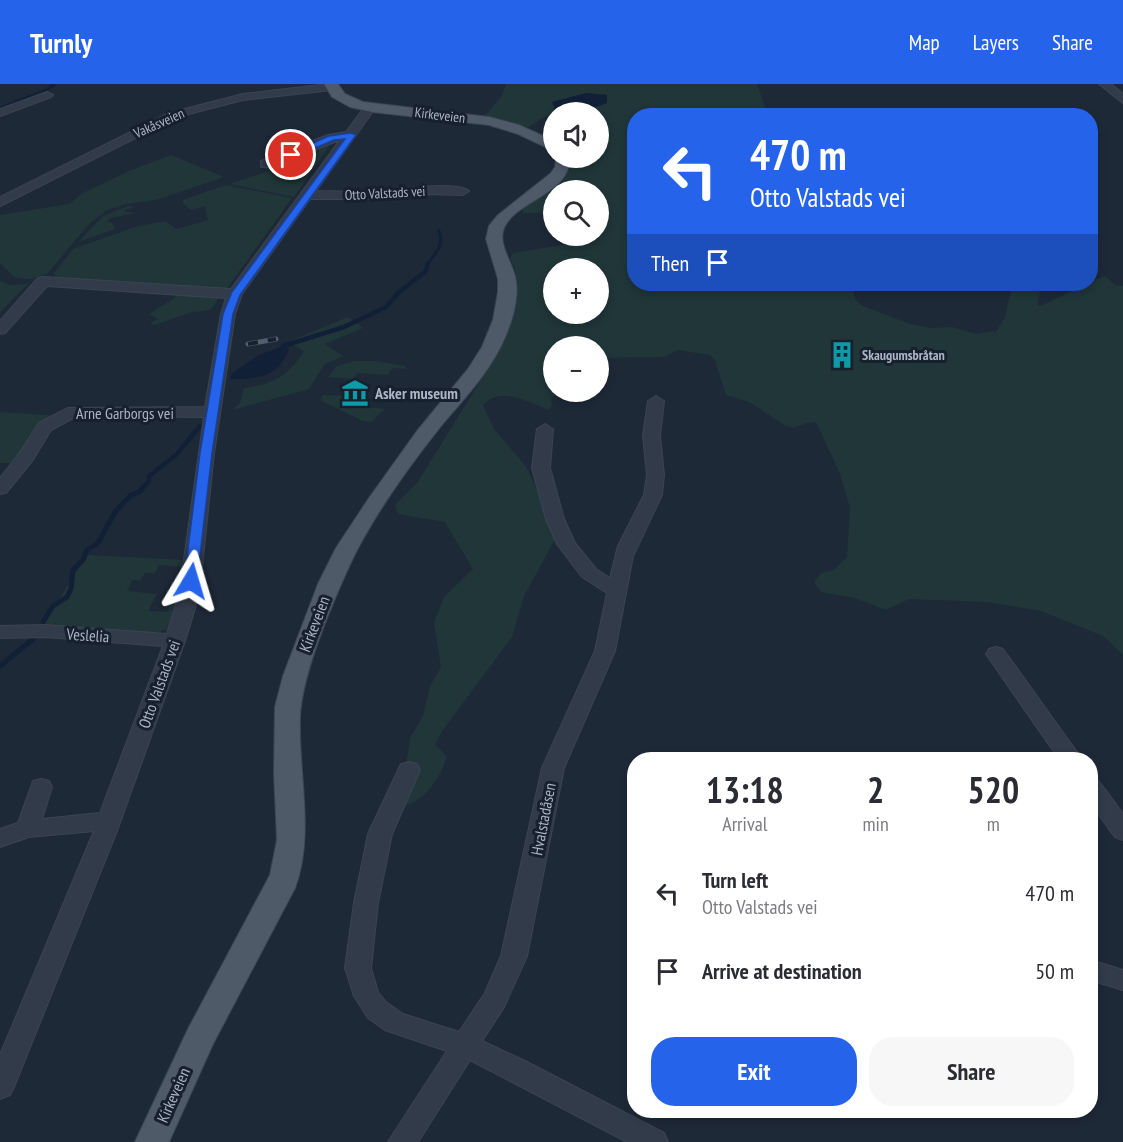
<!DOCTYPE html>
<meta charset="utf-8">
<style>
:root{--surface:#fff;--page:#f7f7f7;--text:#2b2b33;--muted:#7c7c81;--accent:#2563eb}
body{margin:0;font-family:"PT Sans Narrow",sans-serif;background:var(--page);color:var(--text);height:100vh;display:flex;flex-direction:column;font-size:22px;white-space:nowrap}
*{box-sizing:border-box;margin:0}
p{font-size:20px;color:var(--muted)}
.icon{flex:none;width:33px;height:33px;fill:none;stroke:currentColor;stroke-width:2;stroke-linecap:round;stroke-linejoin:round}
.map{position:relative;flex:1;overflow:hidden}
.sheet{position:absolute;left:627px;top:668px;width:471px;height:366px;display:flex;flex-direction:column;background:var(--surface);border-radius:24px;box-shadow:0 3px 9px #0003}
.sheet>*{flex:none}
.top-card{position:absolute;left:627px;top:24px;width:471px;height:183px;border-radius:24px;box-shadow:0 3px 9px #0003;background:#2563eb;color:#fff;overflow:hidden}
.buttons{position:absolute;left:543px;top:18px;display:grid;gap:12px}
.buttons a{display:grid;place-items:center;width:66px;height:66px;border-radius:50%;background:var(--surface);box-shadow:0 3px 9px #0003;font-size:30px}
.pin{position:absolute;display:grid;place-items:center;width:51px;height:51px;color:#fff;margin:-26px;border:3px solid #fff;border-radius:50%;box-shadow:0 2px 6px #0007}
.me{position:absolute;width:66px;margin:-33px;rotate:7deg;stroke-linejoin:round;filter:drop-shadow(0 0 4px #0008)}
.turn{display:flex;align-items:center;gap:21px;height:126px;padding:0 24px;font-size:27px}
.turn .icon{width:78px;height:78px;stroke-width:2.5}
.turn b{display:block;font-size:42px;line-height:51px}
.then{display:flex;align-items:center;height:57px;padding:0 24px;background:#0003;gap:12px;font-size:22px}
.eta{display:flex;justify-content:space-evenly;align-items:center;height:102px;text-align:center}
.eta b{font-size:36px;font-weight:700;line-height:42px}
.primary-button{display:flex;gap:12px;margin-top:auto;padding:12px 24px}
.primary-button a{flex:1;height:69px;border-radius:24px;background:var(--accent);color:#fff;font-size:24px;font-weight:700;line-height:69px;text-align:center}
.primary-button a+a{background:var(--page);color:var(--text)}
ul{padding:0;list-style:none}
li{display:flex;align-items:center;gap:18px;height:78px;padding:0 24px}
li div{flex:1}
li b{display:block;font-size:22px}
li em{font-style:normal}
header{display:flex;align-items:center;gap:36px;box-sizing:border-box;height:84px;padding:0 30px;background:var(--accent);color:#fff}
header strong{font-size:28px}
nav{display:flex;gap:33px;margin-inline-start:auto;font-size:21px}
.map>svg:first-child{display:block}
.green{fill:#203639;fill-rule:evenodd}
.water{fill:#112036}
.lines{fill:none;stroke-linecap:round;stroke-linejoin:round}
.stream-far2{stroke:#112036;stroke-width:3}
.stream-far1{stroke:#112036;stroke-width:4.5}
.stream{stroke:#112036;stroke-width:5}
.minor-casing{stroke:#3b4452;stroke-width:2}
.major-casing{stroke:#3b4452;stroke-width:2}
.minor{fill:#313b49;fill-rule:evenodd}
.major{fill:#4f5a69;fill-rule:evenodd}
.rail-casing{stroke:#535f70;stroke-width:5}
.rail{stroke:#17202d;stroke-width:4;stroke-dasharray:10;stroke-linecap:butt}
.route{fill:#2563eb;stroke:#184099;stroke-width:1.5}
.labels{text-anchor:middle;stroke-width:6;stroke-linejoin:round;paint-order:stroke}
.far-street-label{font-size:14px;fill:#abb5c6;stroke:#17202d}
.far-poi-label{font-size:14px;font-weight:bold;fill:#abb5c6;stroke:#17202d;text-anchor:start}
.poi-label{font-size:16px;font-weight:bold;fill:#abb5c6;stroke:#17202d;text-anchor:start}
.street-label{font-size:16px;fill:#abb5c6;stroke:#17202d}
</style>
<header>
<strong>Turnly</strong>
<nav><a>Map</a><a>Layers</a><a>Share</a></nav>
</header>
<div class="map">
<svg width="1123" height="1058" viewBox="0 0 1123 1058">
<rect width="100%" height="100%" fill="#1e2938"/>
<path class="green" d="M506,0h251l11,31 -134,1v168h221c-2,11 -2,16 8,22l47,18 20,4 22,-1 24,7 17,-3 2,2 10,-15 7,-34h30l-5,21 4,1 45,-22h4l1,-3 14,-5 10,9 8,1v369l-20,-19 -62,-25 -53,-9 -79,-3 -23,11 -31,-12 -34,-6 -7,-10 7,-9 13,-3 13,-13 3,-49 -10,-34 -24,-52 -9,1 -14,5 -7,-2 -37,-24 -23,-7 -11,-35 -5,-5 -32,-5 -14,7 -65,1 -1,-12h-44v46h29v2l14,2c-14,10 -24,2 -39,-2l-7,4 1,8 -4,4c-18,-8 -48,-24 -65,-5l11,24 31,36 30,60 -1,16 -30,55 -12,41 -70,94 -7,14 12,11c-6,20 -20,43 -40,49l-6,-5 9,-62 13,-22 7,-30 11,-19 -7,-44 10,-26 29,-28 -28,-47 -47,-8 -3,-9 22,-22 82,-132c12,-28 27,-65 11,-93l3,-5 86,-14 -6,-3h5v-46h-44l-1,23h-30v-4l11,-10 20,-12 24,-27 20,-2 1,-22 6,-13 -6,-1 -1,-10h-44l-1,4 -5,-1 -20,12 -43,-11 17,-21zM554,184h44v46h-44z
M331,59l-37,54 -65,-13 40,-13 -5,-4z
M171,71l53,22 -68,23 -29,4 -20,6 -18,14 -42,50 -17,5 -16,-2 -14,-14v-48l69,-11 14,-11 46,-22z
M226,101l66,13 -67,93 -169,-14 -2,-4 19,-24 65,-23 27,-5 12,8 31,-9 -3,-12 1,-2 -15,4 -8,-7v-3z
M128,122l6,1 -12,4 15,2 -27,5 -3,3 5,2 3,6 -37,13 25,-26z
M0,197l11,4 17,-1 -28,28z
M178,208l42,4 -8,12 -6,3 -14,1 -37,13 -5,-2 8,-4 -9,-5 27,-17z
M348,233l15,11 -38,16 18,12 -18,8 -16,25 -77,21 8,-7 4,-15c29,-4 44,-11 60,-37l-16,-9z
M355,277h21l29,5 1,3 -13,-1 -5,7 -31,-2 -4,6 -25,-2 9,-11z
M323,311l21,1 -4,8 45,5 -14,13 -8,-1 -43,-21z
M0,328l59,4 -39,47h-20z
M87,471l99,5 -1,7 -26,-2 -4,8h-10l-4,7h-9l-5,11 30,3 -9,17 19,1 5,-11h6l-8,27 -16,6 -112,-7z"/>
<path class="water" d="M586,9l21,2v8l-22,8 -29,1 -4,-10z
M283,262l6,3c-10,28 -32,31 -59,30l1,-5 28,-19z"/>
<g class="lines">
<path class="stream-far2" d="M0,24l44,-17 11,-7
M427,181c7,-11 18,-19 12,-34"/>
<path class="stream-far1" d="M283,262l61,-19 42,-20 13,-15 27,-21 2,-8
M139,408l10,-11v-5l28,-22 23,-28"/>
<path class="stream" d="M43,538l10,-16 14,-9 4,-8 2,-19 10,-10 4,-10 11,-7 17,-31 16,-17 10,-4
M0,582l33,-27"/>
<defs>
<path id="minor" d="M329,0l9,3 -6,3 -89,10 -66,17 -177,89v-9l169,-84 74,-19z
M1099,0h12l12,10v9z
M47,8l6,3 -2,2 -51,19v-7z
M370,20l6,3 -60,84c15,0 31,1 47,0 20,0 94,-11 106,0l-6,4 -34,-1 -65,5h-54l-68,95 -7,20 -21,139 -15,142 -14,46 -68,190 -103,256 -4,8 -10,4v-44l94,-224 -65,6 -29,10v-18l18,-6 15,-42 8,-2 8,2 3,6 -10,32 58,-6 63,-167 -118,-9 -45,1v-12l45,-1 122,9 12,-39 25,-178 -127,-1 -26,14 -19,31 -26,32 -6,1v-16l19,-24 20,-31 29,-15 137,-1 16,-93 5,-16 -179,-12 -42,47 -5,1v-13l38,-43 5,-1 188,12 109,-149 -71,27h-8v-6l67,-26 18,-3 20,-27z
M656,312l8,5 -4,35 4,39 -2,20 -29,61 -18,95 -51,117 -37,188 -23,51 -22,34 43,20 139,72 4,9h-41l-157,-82 -52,82h-30l59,-91 -62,-21 -17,-12 -14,-22 -9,-28 9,-65 14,-69 33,-70 8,-2 8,2 3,6 -28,64 -14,69 -7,65 7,24 8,10 17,12 56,18 26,-39 16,-37 41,-188 53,-117 12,-58 -25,-16 -25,-33 -11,-25 -14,-51 5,-39 8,-5 8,5 -3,39 14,51 11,24 21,26 14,9 8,-32 26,-51 3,-20 -4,-39 5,-35z
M996,563l7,2 79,110h-23l-73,-105 3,-5z
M1090,694l8,2 25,34v26l-8,-3 -25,-34z
M1090,876l33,10v20l-33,-10z"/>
<path id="major" d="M324,0h14l7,10 18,8 126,15 30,8 35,16v10l-36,-17 -29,-9 -117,-13 -22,-5 -18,-10z
M556,74h14c-1,37 -54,42 -66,70 -7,17 10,36 12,53 3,21 -6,47 -15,65 -15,30 -39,55 -60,80 -34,43 -72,95 -94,145 -18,40 -45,103 -47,146 -2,56 15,118 -5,171l-82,156 -44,98h-34l53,-113 82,-154 7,-35 -3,-67 1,-66 8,-31 35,-92 18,-36 33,-50 48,-67 51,-62 14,-22 11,-27 5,-28v-13l-12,-40 3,-13 9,-11 53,-42 4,-6z"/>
</defs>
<use href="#minor" class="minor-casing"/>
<use href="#major" class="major-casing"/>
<use href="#minor" class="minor"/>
<use href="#major" class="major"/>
<defs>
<path id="rail" d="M248,260l28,-5"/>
</defs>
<use href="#rail" class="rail-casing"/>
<use href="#rail" class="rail"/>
</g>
<path class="route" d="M351,49l5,2 -116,160 -7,19 -21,139 -15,128 -2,3h-9l-2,-3 16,-128 23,-139 9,-22 113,-153 -11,1 -40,17h-6v-3l41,-18z"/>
<defs>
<symbol id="building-bare" viewBox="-9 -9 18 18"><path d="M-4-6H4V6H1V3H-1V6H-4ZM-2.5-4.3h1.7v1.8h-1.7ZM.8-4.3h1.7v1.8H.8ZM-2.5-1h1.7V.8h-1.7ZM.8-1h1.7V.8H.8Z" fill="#0f9aa8" stroke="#17202d" stroke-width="2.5" paint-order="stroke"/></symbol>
<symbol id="museum-bare" viewBox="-9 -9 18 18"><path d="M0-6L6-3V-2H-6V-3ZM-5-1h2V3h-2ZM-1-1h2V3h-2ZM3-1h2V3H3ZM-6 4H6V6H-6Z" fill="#0f9aa8" stroke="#17202d" stroke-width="2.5" paint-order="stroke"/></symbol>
</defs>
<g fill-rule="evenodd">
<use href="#building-bare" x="823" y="252" width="38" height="38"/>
<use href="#museum-bare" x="336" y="290" width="38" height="38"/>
</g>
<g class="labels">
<g class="far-street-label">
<text transform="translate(440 31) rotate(7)" y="5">Kirkeveien</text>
<text transform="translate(159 39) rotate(-24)" y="5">Vakåsveien</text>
<text transform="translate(385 109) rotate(-3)" y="5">Otto Valstads vei</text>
</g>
<g class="far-poi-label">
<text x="862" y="276">Skaugumsbråtan</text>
</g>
<g class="poi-label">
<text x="375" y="315">Asker museum</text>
</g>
<g class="street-label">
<text x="125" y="335">Arne Garborgs vei</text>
<text transform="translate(314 540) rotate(-69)" y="6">Kirkeveien</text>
<text transform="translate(88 551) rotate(4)" y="6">Veslelia</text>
<text transform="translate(159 600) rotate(-70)" y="6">Otto Valstads vei</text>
<text transform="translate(543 735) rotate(-79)" y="6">Hvalstadåsen</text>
<text transform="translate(173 1011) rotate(-66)" y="6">Kirkeveien</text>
</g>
</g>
</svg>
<div class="buttons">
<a><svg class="icon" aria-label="sound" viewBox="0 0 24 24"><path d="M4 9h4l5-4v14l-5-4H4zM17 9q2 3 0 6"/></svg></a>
<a><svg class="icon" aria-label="search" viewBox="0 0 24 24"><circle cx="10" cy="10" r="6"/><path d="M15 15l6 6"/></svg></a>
<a>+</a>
<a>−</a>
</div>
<div class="pin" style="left:291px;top:71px;background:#d93025"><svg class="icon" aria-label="arrive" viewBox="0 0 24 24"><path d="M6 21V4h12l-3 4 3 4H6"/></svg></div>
<svg class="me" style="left:191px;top:497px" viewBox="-20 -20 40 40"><path d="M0-17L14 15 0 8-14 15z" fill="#2563eb" stroke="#fff" stroke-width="4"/></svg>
<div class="top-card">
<div class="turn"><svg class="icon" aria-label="left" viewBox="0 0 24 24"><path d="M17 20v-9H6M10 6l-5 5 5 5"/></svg><div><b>470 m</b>Otto Valstads vei</div></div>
<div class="then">Then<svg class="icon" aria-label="arrive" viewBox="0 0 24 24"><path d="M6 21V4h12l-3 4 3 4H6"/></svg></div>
</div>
<section class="sheet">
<div class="eta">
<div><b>13:18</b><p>Arrival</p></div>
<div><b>2</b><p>min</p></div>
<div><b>520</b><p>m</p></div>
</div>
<ul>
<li><svg class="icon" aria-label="left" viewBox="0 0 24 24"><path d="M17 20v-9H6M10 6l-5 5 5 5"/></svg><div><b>Turn left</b><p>Otto Valstads vei</p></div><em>470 m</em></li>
<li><svg class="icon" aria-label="arrive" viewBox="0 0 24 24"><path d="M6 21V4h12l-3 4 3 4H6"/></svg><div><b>Arrive at destination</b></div><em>50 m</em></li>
</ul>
<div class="primary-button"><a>Exit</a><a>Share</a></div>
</section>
</div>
